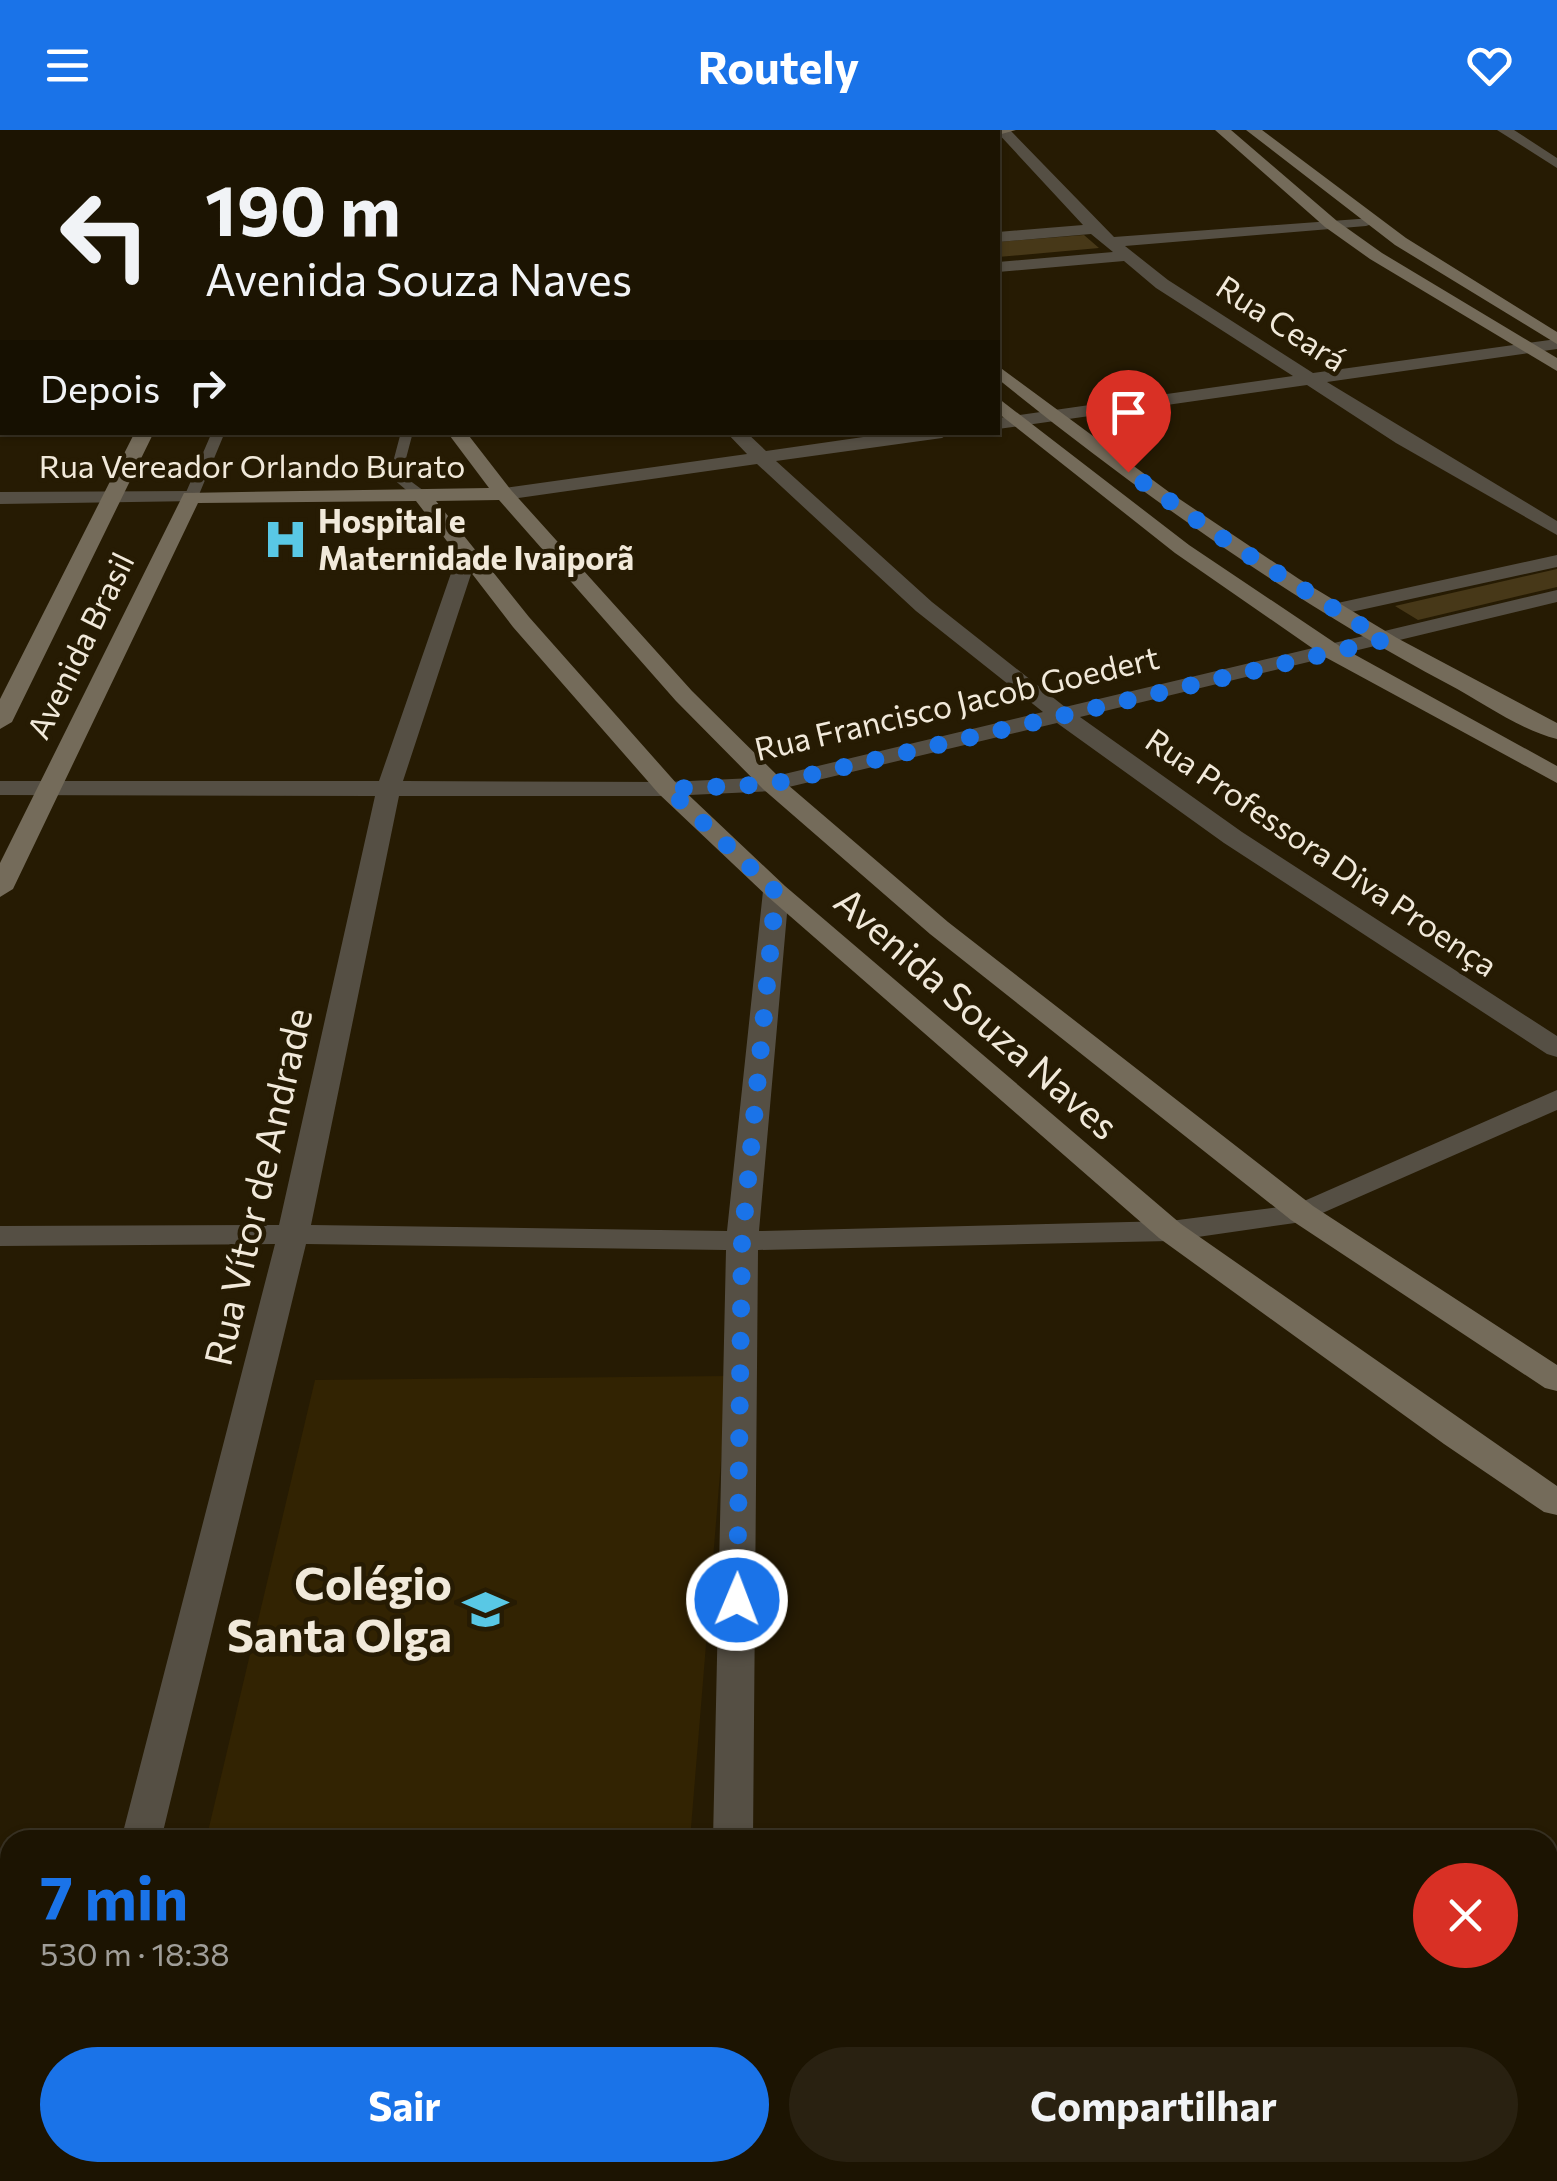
<!DOCTYPE html>
<html lang="pt">
<meta charset="utf-8">
<style>
:root{--surface:#1c1402;--page:#292111;--text:#f1f3f6;--muted:#a09e99;--line:#3a3324;--accent:#1a73e8}
body{margin:0;font-family:Commissioner,sans-serif;background:var(--page);color:var(--text);height:100vh;display:flex;flex-direction:column;font-size:38px;white-space:nowrap}
*{box-sizing:border-box;margin:0}
p{font-size:32px;color:var(--muted)}
.icon{flex:none;width:55px;height:55px;fill:none;stroke:currentColor;stroke-width:2;stroke-linecap:round;stroke-linejoin:round}
.map{position:relative;flex:1;overflow:hidden}
.panel{position:absolute;left:0px;top:1700px;width:1558px;height:352px;display:flex;flex-direction:column;background:var(--surface);border-radius:30px 30px 0 0;box-shadow:0 2px 8px #0004,0 0 0 2px var(--line)}
.panel>*{flex:none}
.guide{position:absolute;left:0px;top:0px;width:1000px;height:305px;box-shadow:0 2px 8px #0004,0 0 0 2px var(--line);background:#1c1402;color:var(--text);overflow:hidden}
.pin{position:absolute;display:grid;place-items:center;width:85px;height:85px;color:#fff;margin:-102px -42px;border-radius:50% 50% 50% 0;rotate:-45deg;box-shadow:0 0 10px #0007}
.pin .icon{rotate:45deg}
.me{position:absolute;width:110px;margin:-55px;rotate:1deg;stroke-linejoin:round;filter:drop-shadow(0 0 8px #0008)}
.turn{display:flex;align-items:center;gap:35px;height:210px;padding:0 40px;font-size:45px}
.turn .icon{width:130px;height:130px;stroke-width:2.5}
.turn b{display:block;font-size:70px;line-height:85px}
.then{display:flex;align-items:center;height:95px;padding:0 40px;background:#0003;gap:20px;font-size:38px}
.round{display:grid;place-items:center;flex:none;width:105px;height:105px;border-radius:52px;background:var(--page)}
.headline{display:flex;align-items:center;justify-content:space-between;height:170px;padding:0 40px}
h1{font-size:60px;font-weight:700;line-height:75px;color:var(--accent)}
.cta{display:flex;gap:20px;margin-top:auto;padding:20px 40px}
.cta a{flex:1;height:115px;border-radius:60px;background:var(--accent);color:#fff;font-size:40px;font-weight:700;line-height:115px;text-align:center}
.cta a+a{background:var(--page);color:var(--text)}
header{display:flex;justify-content:space-between;align-items:center;height:130px;padding:0 40px;background:var(--accent);color:#fff;font-size:45px;font-weight:700}
.map>svg:first-child{display:block}
.built{fill:#322302}
.green{fill:#473818}
.lines{fill:none;stroke-linecap:round;stroke-linejoin:round}
.lane{fill:#554f44;fill-rule:evenodd}
.street{fill:#554f44;fill-rule:evenodd}
.secondary{fill:#746b5a;fill-rule:evenodd}
.route{stroke:#1a73e8;stroke-width:18;stroke-dasharray:0 32.4}
.labels{text-anchor:middle;stroke-width:9;stroke-linejoin:round;paint-order:stroke}
.far-street-label{font-size:32px;fill:#f1e9da;stroke:#261b03}
.far-poi-label{font-size:32px;font-weight:bold;fill:#f1e9da;stroke:#261b03;text-anchor:start}
.street-label{font-size:38px;fill:#f1e9da;stroke:#261b03}
.near-poi-label{font-size:45px;font-weight:bold;fill:#f1e9da;stroke:#261b03;text-anchor:end}
</style>
<header><svg class="icon" aria-label="menu" viewBox="0 0 24 24"><path d="M4 6h16M4 12h16M4 18h16"/></svg>Routely<svg class="icon" aria-label="heart" viewBox="0 0 24 24"><path d="M12 20l-8-8c-3-5 5-10 8-4 3-6 11-1 8 4z"/></svg></header>
<div class="map">
<svg width="1557" height="2051" viewBox="0 0 1557 2051">
<rect width="100%" height="100%" fill="#261b03"/>
<path class="built" d="M728,1246l-38,464h-484l109,-460z"/>
<path class="green" d="M1084,105l15,13 -101,9v-15z
M1557,439v18l-139,33 -23,-14z"/>
<g class="lines">
<path class="lane" d="M212,302h13l-27,65 -12,3 -2,-3z
M401,302h12l-9,34 1,11 23,17v6h-10l-26,-22v-12z"/>
<path class="street" d="M239,0h20l1,2h-19z
M544,0h14l1,2h-14z
M995,0h15l104,107 258,-19v6l-6,2 -241,20 43,34 145,93 244,-34v10l-230,33 230,139v14l-161,-92 -89,-58 -309,44v-11l295,-42 -137,-88 -32,-27 -126,11v-10l115,-10 -22,-18 -93,8v-10l85,-7z
M1497,0h17l43,28v10z
M0,5h2v8h-2z
M2,139v13l-2,1v-13z
M726,302h20l20,19 132,-19h53l-9,6 -166,23 156,141 133,105 492,-117v12l-477,115 162,115 315,204v21l-10,-3 -323,-211 -167,-120 -285,68 -104,5h-269l-88,429 416,6 36,-340 13,-8 13,8 -30,340 411,-10 125,-16 262,-115v20l-255,112 -132,19 -412,9 -5,590h-40l13,-590 -420,-6 -145,596h-40l154,-596 -275,2v-20l279,-1 96,-429 -375,-1v-14h379l78,-225 10,-6 10,6 -74,225 265,1 104,-5 271,-65 -127,-101 -159,-147 -253,36 -10,-6 10,-6 243,-34z
M191,361l10,6 -3,4 -198,3v-12z
M1557,425v12l-224,49 -11,-6 11,-6z
M816,2042h51l4,9h-51z"/>
<path class="secondary" d="M751,0h14l1,2h-14z
M783,0h15l1,2h-14z
M937,0h79l-18,5z
M1215,0h16l106,91 45,32 175,105v13l-187,-112 -45,-32z
M1246,0h16l144,108 151,94v12l-162,-99z
M0,75h2v10h-2z
M0,170h2v10h-2z
M998,236l171,126 130,87 98,59 160,85v16c-37,-9 -75,-37 -109,-55 -161,-86 -309,-191 -450,-305z
M998,268l191,147 152,102 216,119v17l-232,-126 -150,-104 -177,-140z
M135,302h19l-142,290 -12,7v-30z
M447,302h19l45,58 181,201 89,88 167,143 365,284 244,159v26l-12,-3 -254,-168 -361,-286 -167,-145 -87,-88 -177,-201 -63,1 93,116 148,167 108,102 396,338 376,262v29l-13,-3 -100,-68 -285,-206 -392,-342 -108,-102 -146,-167 -97,-126 -218,2 -185,386 -13,8v-34l184,-370 305,-5z
M0,1887h10v38h-10z
M1548,1898h9v38h-9z
M0,1970h10v40h-10z
M1548,1983h9v40h-9z"/>
</g>
<g class="lines">
<path class="route" d="M737,1470l5,-359 34,-349 -108,-103 104,-5 612,-144 -153,-96 -103,-72"/>
</g>
<defs>
<symbol id="hospital-bare" viewBox="-9 -9 18 18"><path d="M-5-5h3v3.5h4V-5h3V5h-3V1.5h-4V5h-3Z" fill="#59c8e5" stroke="#261b03" stroke-width="2.5" paint-order="stroke"/></symbol>
<symbol id="school-bare" viewBox="-9 -9 18 18"><path d="M0-5L7-2L0 1L-7-2ZM-4 1L0 2.5L4 1V4Q0 6-4 4Z" fill="#59c8e5" stroke="#261b03" stroke-width="2.5" paint-order="stroke"/></symbol>
</defs>
<g fill-rule="evenodd">
<use href="#hospital-bare" x="254" y="378" width="63" height="63"/>
<use href="#school-bare" x="454" y="1448" width="63" height="63"/>
</g>
<g class="labels">
<g class="far-street-label">
<text transform="translate(1281 194) rotate(33)" y="11">Rua Ceará</text>
<text x="252" y="348">Rua Vereador Orlando Burato</text>
<text transform="translate(81 516) rotate(-64)" y="11">Avenida Brasil</text>
<text transform="translate(957 574) rotate(-13)" y="11">Rua Francisco Jacob Goedert</text>
<text transform="translate(1321 723) rotate(34)" y="11">Rua Professora Diva Proença</text>
</g>
<g class="far-poi-label">
<text x="318" y="403">Hospital e<tspan x="318" dy="37">Maternidade Ivaiporã</tspan></text>
</g>
<g class="street-label">
<text transform="translate(976 884) rotate(41)" y="13">Avenida Souza Naves</text>
<text transform="translate(259 1057) rotate(-77)" y="13">Rua Vítor de Andrade</text>
</g>
<g class="near-poi-label">
<text x="452" y="1470">Colégio<tspan x="452" dy="52">Santa Olga</tspan></text>
</g>
</g>
</svg>
<div class="pin" style="left:1128px;top:342px;background:#d93025"><svg class="icon" aria-label="arrive" viewBox="0 0 24 24"><path d="M6 21V4h12l-3 4 3 4H6"/></svg></div>
<svg class="me" style="left:737px;top:1470px" viewBox="-20 -20 40 40"><circle r="17" fill="#1a73e8" stroke="#fff" stroke-width="3"/><path d="M0-11L8 9 0 5-8 9z" fill="#fff"/></svg>
<div class="guide">
<div class="turn"><svg class="icon" aria-label="left" viewBox="0 0 24 24"><path d="M17 20v-9H6M10 6l-5 5 5 5"/></svg><div><b>190 m</b>Avenida Souza Naves</div></div>
<div class="then">Depois<svg class="icon" aria-label="right" viewBox="0 0 24 24"><path d="M7 20v-9h11M14 6l5 5-5 5"/></svg></div>
</div>
<section class="panel">
<div class="headline"><div><h1>7 min</h1><p>530 m · 18:38</p></div><a class="round" style="background:#d93025;color:#fff"><svg class="icon" aria-label="close" viewBox="0 0 24 24"><path d="M6 6l12 12M18 6L6 18"/></svg></a></div>
<div class="cta"><a>Sair</a><a>Compartilhar</a></div>
</section>
</div>
